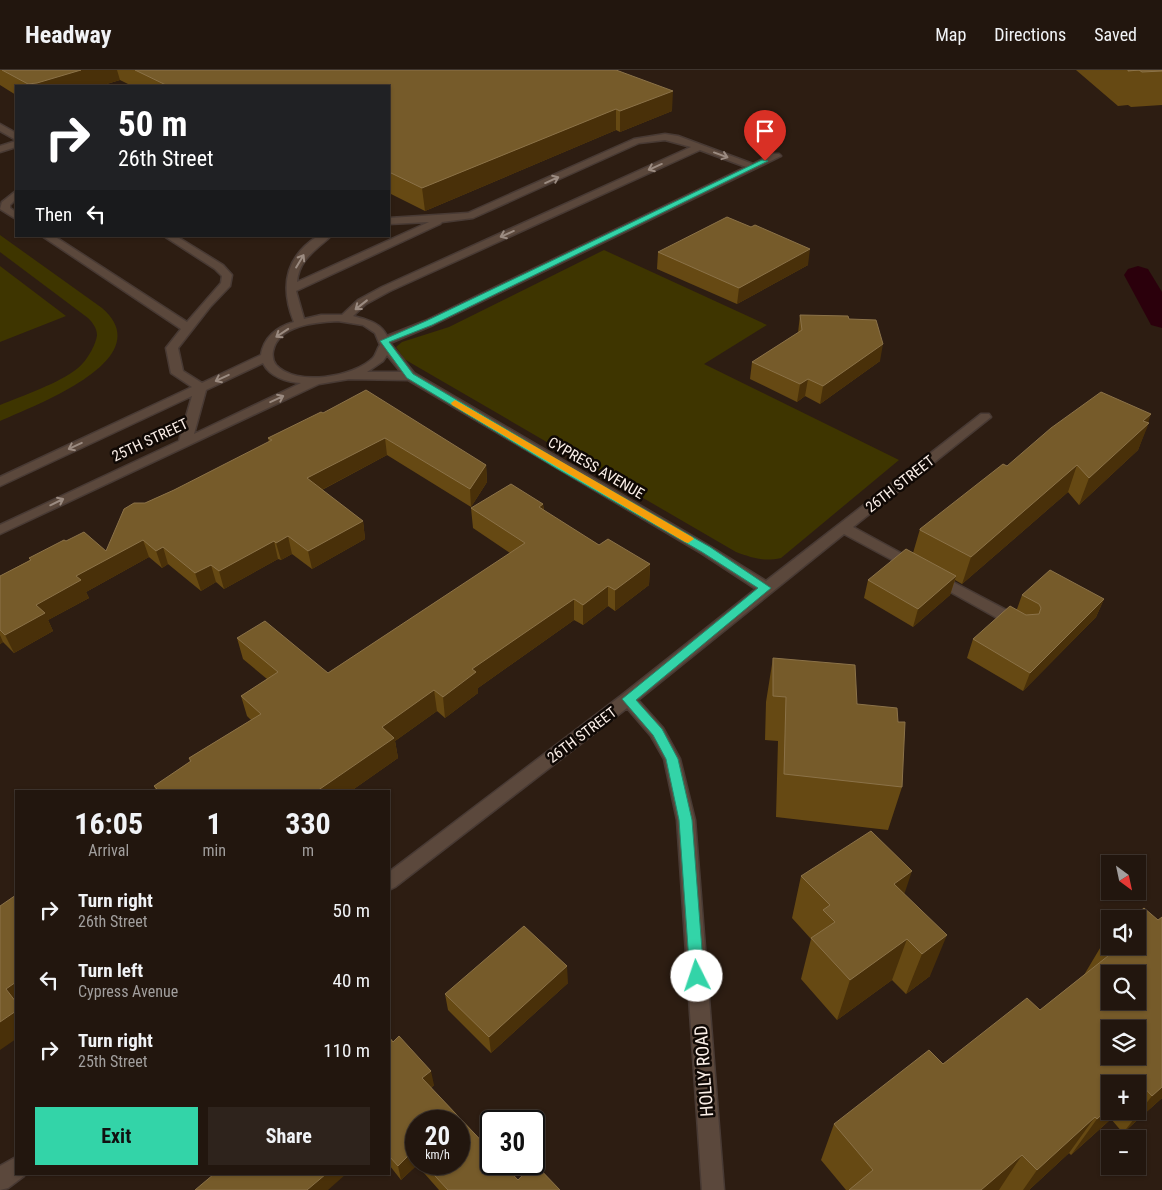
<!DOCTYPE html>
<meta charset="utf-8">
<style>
:root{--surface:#22160e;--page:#2e231c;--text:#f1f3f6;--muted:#a29f9e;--line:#3f352e;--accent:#33d4a8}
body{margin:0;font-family:"Roboto Condensed",sans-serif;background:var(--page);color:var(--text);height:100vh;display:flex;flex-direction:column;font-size:19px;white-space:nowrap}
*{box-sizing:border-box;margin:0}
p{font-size:16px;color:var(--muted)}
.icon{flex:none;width:28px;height:28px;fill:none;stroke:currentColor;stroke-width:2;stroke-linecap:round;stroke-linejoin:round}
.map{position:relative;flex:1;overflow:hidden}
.side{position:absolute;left:15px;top:720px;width:375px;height:385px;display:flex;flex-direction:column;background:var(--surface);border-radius:0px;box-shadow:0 1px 4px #0004,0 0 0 1px var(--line)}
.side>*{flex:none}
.top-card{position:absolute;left:15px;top:15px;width:375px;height:152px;border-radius:0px;box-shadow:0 1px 4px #0004,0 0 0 1px var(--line);background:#202124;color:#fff;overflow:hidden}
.needle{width:32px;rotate:147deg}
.fabs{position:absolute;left:1101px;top:785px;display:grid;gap:10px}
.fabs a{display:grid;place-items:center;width:45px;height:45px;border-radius:0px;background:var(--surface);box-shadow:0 1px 4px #0004,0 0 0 1px var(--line);font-size:25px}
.speed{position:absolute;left:405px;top:1040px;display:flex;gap:10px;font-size:25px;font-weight:700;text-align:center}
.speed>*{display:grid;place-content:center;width:65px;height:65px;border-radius:50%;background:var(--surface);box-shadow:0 1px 4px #0004,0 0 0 1px var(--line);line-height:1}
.speed small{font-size:12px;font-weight:400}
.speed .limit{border:2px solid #111;border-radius:8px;background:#fff;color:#111}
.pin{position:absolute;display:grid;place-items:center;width:42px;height:42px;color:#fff;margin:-51px -21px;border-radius:50% 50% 50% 0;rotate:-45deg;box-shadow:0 0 5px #0007}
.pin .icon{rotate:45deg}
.me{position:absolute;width:55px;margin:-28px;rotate:356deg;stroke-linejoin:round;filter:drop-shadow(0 0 4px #0008)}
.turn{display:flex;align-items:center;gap:18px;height:105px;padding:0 20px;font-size:22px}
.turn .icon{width:65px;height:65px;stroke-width:2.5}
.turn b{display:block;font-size:35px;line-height:42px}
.then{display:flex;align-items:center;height:48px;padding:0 20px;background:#0003;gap:10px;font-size:19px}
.eta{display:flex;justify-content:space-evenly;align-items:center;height:85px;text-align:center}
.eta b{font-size:30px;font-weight:700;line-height:35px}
.primary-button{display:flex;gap:10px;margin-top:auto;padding:10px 20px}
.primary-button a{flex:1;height:58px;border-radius:0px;background:var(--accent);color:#111;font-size:20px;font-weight:700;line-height:58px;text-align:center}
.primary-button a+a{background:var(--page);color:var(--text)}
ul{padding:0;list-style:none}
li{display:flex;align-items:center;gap:15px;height:70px;padding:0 20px}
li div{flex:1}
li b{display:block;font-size:19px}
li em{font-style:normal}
header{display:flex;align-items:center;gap:30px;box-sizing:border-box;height:70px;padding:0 25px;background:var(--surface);border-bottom:1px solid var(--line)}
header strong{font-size:24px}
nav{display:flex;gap:28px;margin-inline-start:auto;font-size:18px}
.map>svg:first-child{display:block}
.green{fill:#3e3500}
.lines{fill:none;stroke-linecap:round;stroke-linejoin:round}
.canal{fill:#2b000c;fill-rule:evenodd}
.minor-casing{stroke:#483a34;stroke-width:3}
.minor{fill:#5b483c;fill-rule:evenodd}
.wall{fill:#664913;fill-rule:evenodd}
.shaded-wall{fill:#493009}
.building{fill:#765b2a;stroke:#8b7248;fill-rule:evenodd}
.oneway{stroke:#9b8b81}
.route{fill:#33d4a8;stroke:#218a6d}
.slow{fill:#f59e0b}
.labels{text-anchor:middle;stroke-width:5;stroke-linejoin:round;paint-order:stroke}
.street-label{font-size:15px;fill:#fbefe8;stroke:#100905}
.near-street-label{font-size:18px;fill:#fbefe8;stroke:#100905}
</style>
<header>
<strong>Headway</strong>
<nav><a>Map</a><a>Directions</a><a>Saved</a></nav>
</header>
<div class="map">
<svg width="1162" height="1120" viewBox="0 0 1162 1120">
<rect width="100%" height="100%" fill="#2d1d12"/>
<path class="green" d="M0,165l102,73c59,51 -67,97 -102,113v-16c22,-9 60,-22 78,-37 8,-6 18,-23 19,-33 0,-7 -5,-13 -9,-17l-88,-66z
M604,180l163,75 -63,39 195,96 -118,98c-17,4 -28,0 -45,-6l-332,-193 -8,-12 6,-5 47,-15z
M0,196l66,50 -66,26z"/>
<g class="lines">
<path class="canal" d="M1138,196l10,3 14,23v36l-11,-3 -27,-50 4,-6z"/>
<defs>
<path id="minor" d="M0,54l16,9v7l-16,-9z
M665,64l13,2 75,28 20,-10h6l2,2 -348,169 -43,18 24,30 297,174 55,34 215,-167h8l2,3 -138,110 66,36 2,3 -2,3h-10l-65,-35 -206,166 25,28 17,31 15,61 29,370h-22l-25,-370 -13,-61 -13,-23 -24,-28 -232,179 -6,3v-18l233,-177 134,-106 -55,-36 -293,-173 -59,-1 -30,5 -319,150v-9l179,-84 13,-45 -192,90v-9l192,-90 -21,-14 -5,-25 15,-19 -139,-93h12l133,86 34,-39 1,-7 -7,-7 -51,-33h12l47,29 9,10 -2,11 -20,21 -32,41 5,23 19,12 59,-28c3,-18 16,-28 33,-33 -14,-35 -9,-65 24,-86h13c-15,14 -32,23 -34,46l132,-60 -40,2v-6l79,-5 166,-74zM665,70l26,7 -309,140 -24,13 -16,15h-21l-17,4 -8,-28 144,-67 2,-2 31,-4 166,-75zM700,80l46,17 -321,154 -38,15c-7,-14 -20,-16 -34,-20l13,-12 24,-13zM338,251l25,4 12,8 5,12c-3,4 -4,10 -7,13 -19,19 -77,29 -97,7 -3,-4 -4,-9 -3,-14 5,-26 43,-29 65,-30zM387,285l14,17h-34l16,-11zM263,293c7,14 24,19 38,20l-107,51 12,-44z
M16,71v6l-16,5v-6z
M16,121v8l-6,6v3l6,4v7l-16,-10 2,-7z
M934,502l91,48 2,4 -2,4 -5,1 -5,-1 -86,-48 -2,-3 2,-3z
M16,1087v17h8v2l-16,12 -8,2v-24z"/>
</defs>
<use href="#minor" class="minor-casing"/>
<use href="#minor" class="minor"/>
</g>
<path class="wall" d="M0,0h616l56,41 -52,21 -4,-2 -191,81 -36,-18v-107h-257l-12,-6 -20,6h-84v9l-16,-10z
M1076,0h86v35l-31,2 -3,-2 -10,1z
M658,182l150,13 -71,39 -80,-35z
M800,245l49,4 31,42 -60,43 -15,-8 -8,6 -47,-23 2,-17 46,-29z
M323,343l163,52 1,17 -16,25 -84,-52 -65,35 41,31 2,18 -53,30 -20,-15 -11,6 -3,-1 -54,30 -8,-7 -15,9 -33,-27 -6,4 -13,-11 -63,35 3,6 -41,22 5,11 -39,22 -11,-11 -3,2v-68l30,-16 -1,-2 37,-17 40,10 39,-48 29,-13 95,-48 -1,-4z
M1148,353l-10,27 -59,55 -11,-13 -106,92 -7,-4 -5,15 -37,32 -49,-29 4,-18 45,-27 7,-24 87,-63z
M543,434l1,7 55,34 51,19 -1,21 -34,26 -7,-5 -25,19 -9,-5 -96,68v5l-33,25 -8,-7 -42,30 3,17 -47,33h-195l-2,-5 36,-24 -1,-4 62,-38 -4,-4 -6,-20 26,-17 -24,-20 -6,-21 91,35 182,-120 -37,-25 -2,-20z
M1022,525l82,4 -8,18 -73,74 -56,-33 6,-19 44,-30z
M773,588l84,46 45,83 -14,43 -112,-13 2,-76 -13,-1 1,-38z
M801,806l103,18 26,82 -24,18 -14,-14 -55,40 -36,-41 10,-40 -19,-21z
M1110,865v11h28l24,152 -39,35 -12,-14 -40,36 -2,-2 -40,37h-183l-25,-30 13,-36 206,-114 44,-35 22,-37zM1110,1014h28v27h-28z
M568,913l-77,70 -43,-43 -3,-16z
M389,967l45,48 -3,3 87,92 42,10h-121l-22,-25 -16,15 -11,-14 -1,1zM416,1051l43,43h-43z"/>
<path class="shaded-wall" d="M81,0h36l3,10 -20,6h-72v-2z
M673,21l-1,20 -52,21v-21z
M616,39v21l-191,81 -3,-23z
M810,179l-2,16 -71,39 2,-16z
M883,274l-3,17 -60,43 3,-18z
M808,309l-3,17 -8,6 3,-18z
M1151,344l-4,12 2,-3 -11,27 -59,55 10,-27 54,-57z
M385,368l2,17 -77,41 -3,-18z
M486,395l1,17 -16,25 -1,-18z
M1077,395l-9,27 -106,92 9,-27z
M543,434l1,21 -5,-18z
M363,451l2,18 -53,30 -4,-18z
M288,466l4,18 -11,6 -5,-17z
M143,470l6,17 -63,35 3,6 -41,22 5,11 -39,22 -9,-18 31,-30 40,-29z
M274,471l4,18 -54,30 -5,-18z
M163,477l5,17 -6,4 -6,-17z
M650,494l-1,21 -34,26v-21z
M211,495l5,17 -15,9 -6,-18z
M956,506l-6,19 -37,32 5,-18z
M608,516v20l-25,19v-20z
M574,529v21l-96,68v5l-33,25 -2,-21 29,-28z
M1104,529l-8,18 -73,74 7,-18z
M0,565l3,7 -3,2z
M434,620l3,21 -42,30 3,17 -47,33h-34l65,-64z
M912,801l-14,42 -4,-29z
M947,865l-17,41 -24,18 16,-40z
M907,869l-15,41 -55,40 13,-40z
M567,896l1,17 -77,70 -2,-16z
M16,912v22l-10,-15z
M16,941v28l-16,11v-28z
M431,1001l3,14 -9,7 -3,-14z
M1162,1017v11l-39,35 29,-37z
M1110,1037v4h7l-6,8 -40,36 26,-36z
M1095,1047l-26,36 -40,37h-6l14,-20z
M413,1081l4,14 -16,15 -3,-14z
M1022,1085l-23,35h-18z
M326,1104h20l-18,16h-21z"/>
<path class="building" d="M2,0h79l-44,13 -9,1z
M135,0h481l57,21 -53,20 -4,-2 -194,79 -33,-16v-86h-221z
M1128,0h34v1l-20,1 -3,-2 -11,1z
M727,147l24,10 4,-2 55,24 -71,39 -81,-36z
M800,245l48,1 1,3 27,1 7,24 -60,42 -15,-7 -8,5 -48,-22 50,-32z
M366,320l120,75 -16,24 -85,-51 -78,40 56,43 -55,30 -20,-15 -12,7 -2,-2 -55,30 -8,-6 -16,8 -32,-26 -7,4 -13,-11 -67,36 5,4 -45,25 9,8 -40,22 -5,-5v-54l31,-16 -2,-2 35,-18 2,1 18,-9 22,19 18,-42 10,-6h11l29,-13 98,-50 -4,-2 53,-26 2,1z
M1101,322l50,22 -8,7 6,2 -60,55 -12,-13 -106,92 -51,-27v-1l83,-65 4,2 44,-38z
M511,414l32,20 -4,3 60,38 9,-6 42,25 -35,26 -7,-4 -25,19 -9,-6 -102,70 4,3 -33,25 -9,-7 -52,37 12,11 -77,53h-158l-5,-5 37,-25 -2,-3 72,-44 -20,-18 37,-24 -41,-34 28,-17 63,52 197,-130 -54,-35z
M906,479l50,27 -38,33 -50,-29z
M1050,500l54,29 -74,74 -57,-34 37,-33 16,9 13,-1 2,-6 -2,-4 -17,-9z
M773,588l82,7 2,39 40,4 1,14h7l-3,65 -118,-13 2,-77 -13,-1z
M871,761l41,40 -18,13 53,51 -25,19 -15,-15 -57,41 -39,-42 24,-16 -12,-12 7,-5 -29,-29z
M16,825v87l-10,7 10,13v9l-16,11v-116z
M1144,838l14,12 4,-3v170l-10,9 -13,-14 -2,2h-27v23l-13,12 -2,-2 -58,53 -15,-15 -41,35h-132l24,-20 -39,-46 95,-74 14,14 84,-66 13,12 78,-62 -2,-2h22v-27h-7zM1110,904h28v27h-28zM1110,959h28v27h-28z
M524,856l43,40 -78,71 -44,-43z
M1110,865v6l-4,-3z
M399,966l32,35 -9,7 69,73v13h12l15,16 16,-17 26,27h-112l-24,-26h35v-43h-43v34l-3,-4 -15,15 -9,-10v-119l4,5z
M214,1104h112l-19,16h-112z"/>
<defs><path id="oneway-shaft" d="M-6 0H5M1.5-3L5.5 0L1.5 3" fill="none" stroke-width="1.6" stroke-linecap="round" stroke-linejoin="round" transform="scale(1.25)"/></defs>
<g class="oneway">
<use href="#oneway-shaft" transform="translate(721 85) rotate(20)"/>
<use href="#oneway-shaft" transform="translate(655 97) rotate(156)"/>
<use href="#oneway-shaft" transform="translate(552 110) rotate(-24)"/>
<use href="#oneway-shaft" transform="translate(507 164) rotate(156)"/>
<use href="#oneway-shaft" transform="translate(300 191) rotate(-59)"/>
<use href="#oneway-shaft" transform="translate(361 235) rotate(142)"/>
<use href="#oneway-shaft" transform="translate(282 263) rotate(146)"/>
<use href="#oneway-shaft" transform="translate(222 308) rotate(155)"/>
<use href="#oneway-shaft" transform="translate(277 329) rotate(-25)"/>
<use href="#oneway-shaft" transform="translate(75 376) rotate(155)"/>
<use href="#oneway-shaft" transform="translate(57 432) rotate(-26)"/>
</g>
<path class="route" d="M762,90l6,1 -336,164 -43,17 24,32 150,89 147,84 61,41 -135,112 26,29 16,30 14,61 12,156 -2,4 -5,2 -5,-2 -2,-4 -11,-156 -13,-61 -13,-24 -31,-36 136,-111 -56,-36 -146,-84 -149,-90 -27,-37 46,-20z"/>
<path class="slow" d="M455,330l237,137 2,2 -6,4 -3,-1 -233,-137 -1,-2z"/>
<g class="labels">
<g class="street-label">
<text transform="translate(150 370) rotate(-25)" y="5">25TH STREET</text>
<text transform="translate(596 398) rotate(30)" y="5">CYPRESS AVENUE</text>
<text transform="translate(900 414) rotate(-38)" y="5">26TH STREET</text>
<text transform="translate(582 665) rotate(-37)" y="5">26TH STREET</text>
</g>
<g class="near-street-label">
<text transform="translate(704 1001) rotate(-94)" y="6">HOLLY ROAD</text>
</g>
</g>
</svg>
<div class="fabs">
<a><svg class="needle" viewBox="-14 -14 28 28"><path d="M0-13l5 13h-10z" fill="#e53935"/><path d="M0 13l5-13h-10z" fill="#a29f9e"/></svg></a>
<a><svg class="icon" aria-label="sound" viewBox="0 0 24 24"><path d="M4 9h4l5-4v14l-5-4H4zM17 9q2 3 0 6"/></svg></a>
<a><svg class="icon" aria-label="search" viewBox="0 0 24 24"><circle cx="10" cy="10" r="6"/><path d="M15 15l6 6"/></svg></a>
<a><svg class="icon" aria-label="layers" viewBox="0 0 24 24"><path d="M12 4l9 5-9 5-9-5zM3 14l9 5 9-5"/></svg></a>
<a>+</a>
<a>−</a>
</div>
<div class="speed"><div>20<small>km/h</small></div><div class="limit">30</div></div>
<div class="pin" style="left:765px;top:91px;background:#d93025"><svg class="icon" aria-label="arrive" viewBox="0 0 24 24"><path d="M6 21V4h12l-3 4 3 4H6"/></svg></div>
<svg class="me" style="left:697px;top:906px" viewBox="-20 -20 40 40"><circle r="19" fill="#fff"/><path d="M0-13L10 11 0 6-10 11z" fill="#33d4a8"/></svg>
<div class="top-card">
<div class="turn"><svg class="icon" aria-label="right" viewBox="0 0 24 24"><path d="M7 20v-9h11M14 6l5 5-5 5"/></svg><div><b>50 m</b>26th Street</div></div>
<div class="then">Then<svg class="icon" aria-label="left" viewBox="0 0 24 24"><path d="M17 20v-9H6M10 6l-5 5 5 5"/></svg></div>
</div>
<section class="side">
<div class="eta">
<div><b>16:05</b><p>Arrival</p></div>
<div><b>1</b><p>min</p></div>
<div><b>330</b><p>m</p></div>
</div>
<ul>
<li><svg class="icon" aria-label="right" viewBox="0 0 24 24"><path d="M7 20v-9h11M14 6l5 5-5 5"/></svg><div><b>Turn right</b><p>26th Street</p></div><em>50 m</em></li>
<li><svg class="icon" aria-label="left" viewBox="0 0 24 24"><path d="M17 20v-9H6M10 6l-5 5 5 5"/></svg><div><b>Turn left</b><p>Cypress Avenue</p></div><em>40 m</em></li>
<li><svg class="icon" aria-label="right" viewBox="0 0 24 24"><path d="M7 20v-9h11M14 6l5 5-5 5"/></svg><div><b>Turn right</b><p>25th Street</p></div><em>110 m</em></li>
</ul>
<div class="primary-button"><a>Exit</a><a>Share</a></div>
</section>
</div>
